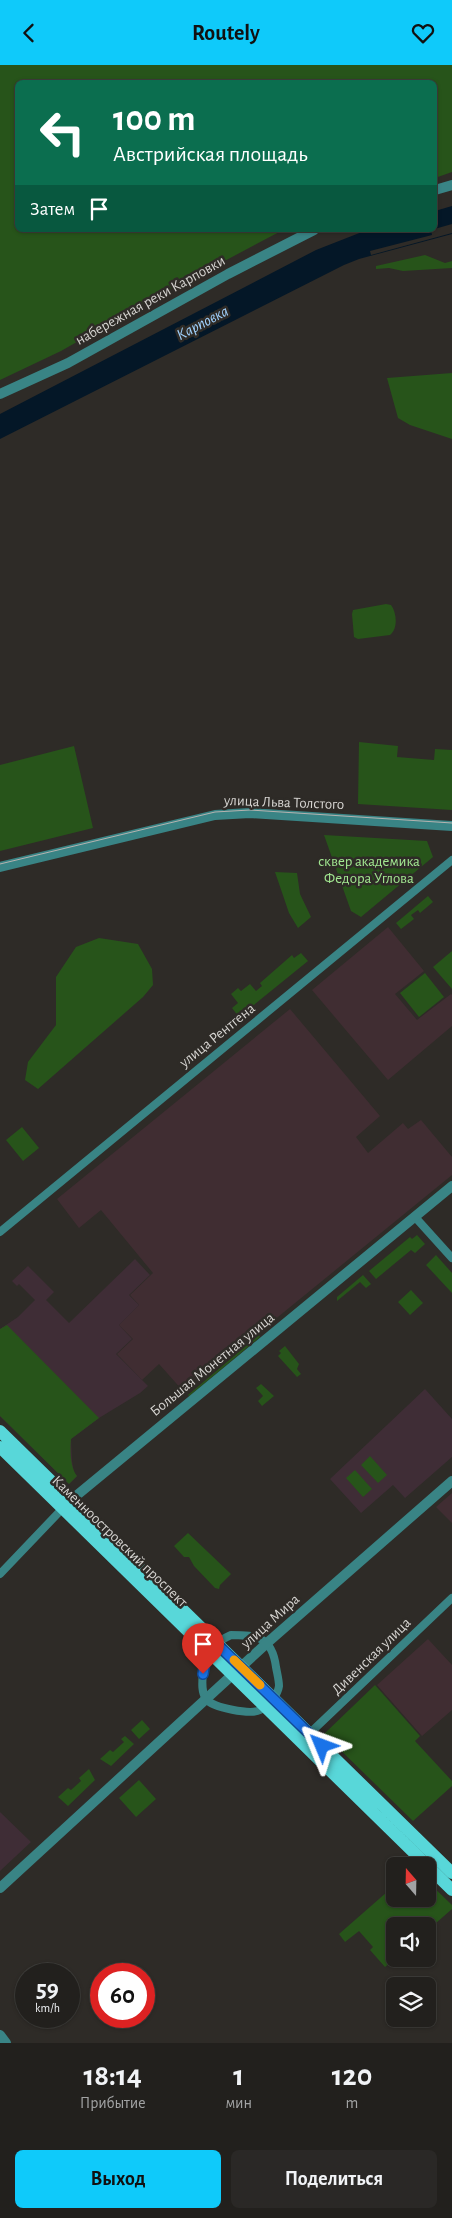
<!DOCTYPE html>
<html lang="ru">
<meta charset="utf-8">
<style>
:root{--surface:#22201d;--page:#2a2826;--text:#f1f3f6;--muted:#a2a3a4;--line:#3f3e3b;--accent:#0fcafa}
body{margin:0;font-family:"Alegreya Sans",sans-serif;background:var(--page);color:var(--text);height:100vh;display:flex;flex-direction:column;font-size:19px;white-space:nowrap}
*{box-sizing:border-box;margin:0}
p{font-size:16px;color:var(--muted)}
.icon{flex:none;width:28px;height:28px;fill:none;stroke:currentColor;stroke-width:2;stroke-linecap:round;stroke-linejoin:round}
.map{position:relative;height:1978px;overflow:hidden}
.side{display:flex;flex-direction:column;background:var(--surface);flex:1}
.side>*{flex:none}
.hud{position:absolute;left:15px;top:15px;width:422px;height:152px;border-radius:8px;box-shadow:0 1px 4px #0004,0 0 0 1px var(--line);background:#0b6e4f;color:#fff;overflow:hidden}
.needle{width:32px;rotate:340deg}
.fabs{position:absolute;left:386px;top:1792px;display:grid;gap:10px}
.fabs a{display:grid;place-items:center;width:50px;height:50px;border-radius:8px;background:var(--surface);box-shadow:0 1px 4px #0004,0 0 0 1px var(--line);font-size:25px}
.speed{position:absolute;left:15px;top:1898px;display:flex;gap:10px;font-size:25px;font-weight:700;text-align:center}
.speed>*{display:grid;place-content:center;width:65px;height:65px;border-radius:50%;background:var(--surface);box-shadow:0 1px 4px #0004,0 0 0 1px var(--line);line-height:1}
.speed small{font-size:12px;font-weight:400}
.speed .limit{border:8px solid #d22;background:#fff;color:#111}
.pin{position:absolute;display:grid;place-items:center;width:42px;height:42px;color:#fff;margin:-51px -21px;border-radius:50% 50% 50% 0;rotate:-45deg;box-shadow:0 0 5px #0007}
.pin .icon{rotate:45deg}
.me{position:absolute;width:55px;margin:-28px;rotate:314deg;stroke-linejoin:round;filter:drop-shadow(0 0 4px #0008)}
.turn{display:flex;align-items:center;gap:18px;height:105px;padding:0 15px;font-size:22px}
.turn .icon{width:65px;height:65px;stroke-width:2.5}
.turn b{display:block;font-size:35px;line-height:42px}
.then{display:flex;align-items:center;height:48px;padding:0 15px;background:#0003;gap:10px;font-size:19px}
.eta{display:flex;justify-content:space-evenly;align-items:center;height:85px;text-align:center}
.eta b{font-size:30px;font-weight:700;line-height:35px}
.action{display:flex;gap:10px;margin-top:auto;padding:10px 15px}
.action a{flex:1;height:58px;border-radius:8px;background:var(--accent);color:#111;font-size:20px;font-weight:700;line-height:58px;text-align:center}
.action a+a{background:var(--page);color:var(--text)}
header{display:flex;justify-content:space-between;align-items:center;height:65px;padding:0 15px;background:var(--accent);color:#111;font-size:22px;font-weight:700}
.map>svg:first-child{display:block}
.commercial{fill:#402d32}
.education{fill:#3f2d36}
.green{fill:#27541a}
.water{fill:#041727}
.pier{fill:#2e2b27}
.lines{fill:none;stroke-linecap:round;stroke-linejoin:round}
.minor{stroke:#398485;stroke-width:8}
.tertiary{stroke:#398485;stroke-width:10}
.primary{stroke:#58d7d9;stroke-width:12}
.tram{stroke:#b5b3b0;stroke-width:1}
.route-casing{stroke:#114b97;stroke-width:12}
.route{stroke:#1a73e8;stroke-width:9}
.slow{stroke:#f59e0b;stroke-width:9}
.labels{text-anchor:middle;stroke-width:5;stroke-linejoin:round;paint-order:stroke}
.street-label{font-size:15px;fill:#d6d4d1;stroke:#2e2b27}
.park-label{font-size:15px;fill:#a1e690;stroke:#2e2b27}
.water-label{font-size:16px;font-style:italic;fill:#a0d1fd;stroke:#2e2b27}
</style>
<header><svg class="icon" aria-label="back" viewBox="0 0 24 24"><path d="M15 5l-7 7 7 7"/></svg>Routely<svg class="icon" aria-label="heart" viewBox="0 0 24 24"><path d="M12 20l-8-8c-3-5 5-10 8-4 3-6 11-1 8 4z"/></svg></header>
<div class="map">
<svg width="452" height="1978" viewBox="0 0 452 1978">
<rect width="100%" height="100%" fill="#2e2b27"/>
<path class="commercial" d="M388,862l36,44 -29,23 22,26 34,-26 1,1v31l-64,54 -76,-90z
M290,944l90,107 -24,21 12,16 35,-30 5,6 13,-9 31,37v18l-179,146 -8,3 -81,68 -25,-28 -17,16 -25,-26 16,-15 -14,-14 20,-20 -9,-10 23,-22 -52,-63 -22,18 -22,-29z
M452,1428v30l-16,-16z
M428,1574l24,26v45l-30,26 -45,-51z"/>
<path class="education" d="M135,1194l15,16 -21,20 10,10 -20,20 13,14 -16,15 32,32 -8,7 -41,25 -28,21 1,22 2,12 3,3 -8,8 -69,-68v-87l18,-12 17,-17 -16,-16 -2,2 -5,-5 16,-15 26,26 -8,8 23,23z
M425,1324l27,30v38l-47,41 -12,-13 -32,28 -31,-34z
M0,1747l31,30 -31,29z"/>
<path class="green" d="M0,0h452v107l-17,6v-95h-417v147h265l-134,71 -88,50 -61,29z
M425,190l20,8 7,-2v7l-49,3 -14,-3 -13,1v-3z
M452,308v66l-42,-14 -12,-7 -11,-40z
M386,539l5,1c6,8 7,24 -1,30l-32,4 -4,-2 -2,-23 1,-4z
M359,677l39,4 -1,11 37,3 1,-11 17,1v60l-94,-6z
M74,681l19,82 -93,23v-86z
M324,770l103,6 6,16 -72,60 -10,-6z
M275,807l22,1 3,21 11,23 -13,11 -9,-15z
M428,831l5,6 -13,11 -2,-3 -7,5 3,4 -13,10 -5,-6z
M99,873l39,6 14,25 1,16 -10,12 -105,92 -13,-9 3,-18 28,-37v-48l20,-30z
M452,886v38l-19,-22z
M301,888l7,8 -69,56 -7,-9 6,-5 -7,-9 7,-6 3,3 9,-7 6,7 6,-5 -2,-3 32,-28 2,3z
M425,908l19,24 -25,20 -19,-24z
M22,1062l17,21 -16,13 -17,-21z
M417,1170l8,9 -10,9 -4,-3 -35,29 -7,-8 41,-34 2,2z
M436,1190l16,18v20l-26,-28z
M363,1210l8,9 -5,4 -6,-6 -23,19v-4z
M411,1225l12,13 -13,12 -12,-13z
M7,1260l92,93 -28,21c-1,10 -1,29 6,37l-8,8 -69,-68v-87z
M259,1270l1,2 -71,59 -1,-1z
M285,1281l14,18 -2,5 4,5 -4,3 -19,-21 3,-3 -2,-2z
M261,1319l13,12 -12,10 -4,-5 5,-5 -7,-8z
M370,1391l17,19 -9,8 -17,-18z
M355,1405l17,19 -9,8 -17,-19z
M188,1468l43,41 -11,11 -1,4 -4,-1 -21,-22 -5,-9h-5l-10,-11z
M375,1620l45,51 -5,5 37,40v5l-39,35 -89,-87z
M142,1655l8,9 -11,10 -8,-9z
M125,1671l9,8 -23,22 -11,-7 10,-9 3,2 11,-10 -3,-3z
M89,1704l6,11 -27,26 -10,-9 10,-9 3,2 10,-9 -2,-3z
M139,1715l17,19 -20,18 -17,-19z
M428,1817l24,23v4l-24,21v-4h-33v33l-10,8 -15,-17 3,-3 -14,-16 -14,11 -6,-8 56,-49v14h33z"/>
<path class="water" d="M452,141v28l-93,25 -15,6 -344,174v-25l316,-164 51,-20h68v-19z"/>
<path class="pier" d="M452,159v9l-81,22 -1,-4 62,-16 -1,-5z"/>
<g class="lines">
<path class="minor" d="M415,1152l37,41
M0,1167l452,-372
M0,1509l63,-66
M231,1570c27,0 41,2 45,32 1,6 3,13 3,19 -1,9 -11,20 -19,24 -9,5 -47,-2 -54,-11 -6,-9 -3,-21 -3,-30 1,-16 14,-28 28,-34z
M310,1668l142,-135"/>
<path class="tertiary" d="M435,125l17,-5
M0,329l68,-31 160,-89 86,-44
M0,802l215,-52 35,-2 202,13
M65,1440l387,-319
M0,1823l267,-245 185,-162
M0,1970l6,8"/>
<path class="primary" d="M0,1366l452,442
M0,1382l452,443"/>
<path class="tram" d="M0,799l215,-52 35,-2 202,13"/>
</g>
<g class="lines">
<defs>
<path id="route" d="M203,1609l3,-17 11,-13 105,102"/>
</defs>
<use href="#route" class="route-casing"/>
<use href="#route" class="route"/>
<path class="slow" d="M234,1595l26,25"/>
</g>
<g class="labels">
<g class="street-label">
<text transform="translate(150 235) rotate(-29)" y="5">набережная реки Карповки</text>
<text transform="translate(284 737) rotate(2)" y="5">улица Льва Толстого</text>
<text transform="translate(217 970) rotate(-39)" y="5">улица Рентгена</text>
<text transform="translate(212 1299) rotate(-39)" y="5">Большая Монетная улица</text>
<text transform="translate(120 1476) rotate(44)" y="5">Каменноостровский проспект</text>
<text transform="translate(270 1556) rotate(-42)" y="5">улица Мира</text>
<text transform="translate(371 1591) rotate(-44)" y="5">Дивенская улица</text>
</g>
<g class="park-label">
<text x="369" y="801">сквер академика<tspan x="369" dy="17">Федора Углова</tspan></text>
</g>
<g class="water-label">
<text transform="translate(202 257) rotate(-28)" y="6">Карповка</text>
</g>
</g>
</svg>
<div class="fabs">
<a><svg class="needle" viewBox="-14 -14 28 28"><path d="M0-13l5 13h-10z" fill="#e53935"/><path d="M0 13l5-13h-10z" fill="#a2a3a4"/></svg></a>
<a><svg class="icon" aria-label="sound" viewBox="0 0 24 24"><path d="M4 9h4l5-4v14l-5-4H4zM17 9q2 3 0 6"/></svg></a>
<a><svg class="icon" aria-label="layers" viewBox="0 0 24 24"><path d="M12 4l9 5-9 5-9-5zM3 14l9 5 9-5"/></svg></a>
</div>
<div class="speed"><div>59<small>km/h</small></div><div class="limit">60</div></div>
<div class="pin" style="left:203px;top:1609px;background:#d93025"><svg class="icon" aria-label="arrive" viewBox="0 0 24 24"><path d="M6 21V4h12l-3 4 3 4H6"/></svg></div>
<svg class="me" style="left:322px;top:1681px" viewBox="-20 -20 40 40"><path d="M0-17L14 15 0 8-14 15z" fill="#1a73e8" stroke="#fff" stroke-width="4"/></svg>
<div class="hud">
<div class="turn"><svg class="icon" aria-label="left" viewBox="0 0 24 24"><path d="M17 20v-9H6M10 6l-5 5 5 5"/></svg><div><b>100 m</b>Австрийская площадь</div></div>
<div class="then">Затем<svg class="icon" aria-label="arrive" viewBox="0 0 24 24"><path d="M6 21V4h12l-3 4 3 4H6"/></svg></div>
</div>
</div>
<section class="side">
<div class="eta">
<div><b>18:14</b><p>Прибытие</p></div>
<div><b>1</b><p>мин</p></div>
<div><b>120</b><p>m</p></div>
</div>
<div class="action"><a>Выход</a><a>Поделиться</a></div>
</section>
